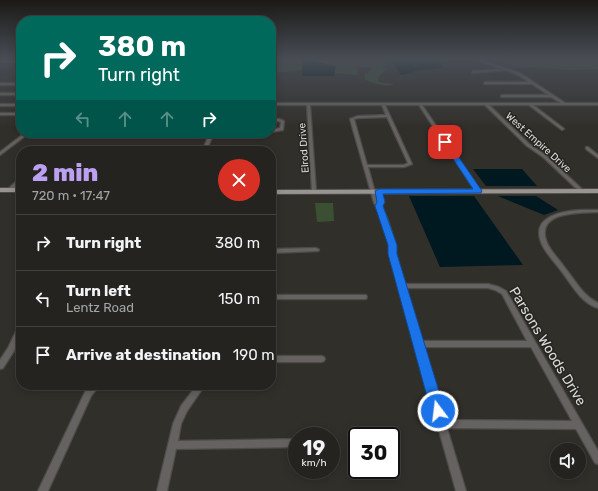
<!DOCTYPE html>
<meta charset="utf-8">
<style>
:root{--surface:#252320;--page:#312f2d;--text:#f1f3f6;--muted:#a3a4a5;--line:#42403e;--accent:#bca0f2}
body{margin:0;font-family:Rubik,sans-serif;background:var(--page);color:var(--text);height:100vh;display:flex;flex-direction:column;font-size:15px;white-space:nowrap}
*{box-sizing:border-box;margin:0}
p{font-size:13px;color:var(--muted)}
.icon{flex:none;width:22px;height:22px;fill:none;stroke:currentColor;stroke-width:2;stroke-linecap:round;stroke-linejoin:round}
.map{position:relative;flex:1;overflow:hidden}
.sheet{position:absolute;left:16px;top:146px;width:260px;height:244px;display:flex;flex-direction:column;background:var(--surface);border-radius:16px;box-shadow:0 2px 10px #0003,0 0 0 1px var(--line)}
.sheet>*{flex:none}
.banner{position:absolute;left:16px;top:16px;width:260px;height:122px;border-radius:16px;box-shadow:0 2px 10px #0003,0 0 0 1px var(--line);background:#00695c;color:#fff;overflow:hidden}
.buttons{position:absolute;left:550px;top:443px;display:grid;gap:8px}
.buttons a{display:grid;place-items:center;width:36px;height:36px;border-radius:50%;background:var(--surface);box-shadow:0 2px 10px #0003,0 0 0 1px var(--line);font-size:20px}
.speed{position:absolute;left:288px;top:427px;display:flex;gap:8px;font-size:20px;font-weight:700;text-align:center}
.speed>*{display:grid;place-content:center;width:52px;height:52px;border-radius:50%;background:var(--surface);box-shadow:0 2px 10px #0003,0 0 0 1px var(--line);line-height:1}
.speed small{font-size:10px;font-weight:400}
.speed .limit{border:2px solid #111;border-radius:6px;background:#fff;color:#111}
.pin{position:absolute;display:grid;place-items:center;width:34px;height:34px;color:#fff;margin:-17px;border-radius:8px;box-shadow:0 2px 6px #0006}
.me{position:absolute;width:44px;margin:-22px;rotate:345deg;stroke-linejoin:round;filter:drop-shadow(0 0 3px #0008)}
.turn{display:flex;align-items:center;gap:14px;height:84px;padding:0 16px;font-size:18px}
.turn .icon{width:52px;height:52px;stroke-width:2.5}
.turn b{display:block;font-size:28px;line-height:34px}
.lanes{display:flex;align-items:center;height:38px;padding:0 16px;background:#0003;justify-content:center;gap:20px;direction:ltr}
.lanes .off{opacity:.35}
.round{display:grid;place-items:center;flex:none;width:42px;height:42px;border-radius:21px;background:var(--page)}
.head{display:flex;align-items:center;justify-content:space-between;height:68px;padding:0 16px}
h1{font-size:24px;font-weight:800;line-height:30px;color:var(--accent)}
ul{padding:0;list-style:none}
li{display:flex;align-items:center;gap:12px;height:56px;padding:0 16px;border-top:1px solid var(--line)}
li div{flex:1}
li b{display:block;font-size:15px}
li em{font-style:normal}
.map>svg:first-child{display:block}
.green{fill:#3b5032}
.water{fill:#00181f}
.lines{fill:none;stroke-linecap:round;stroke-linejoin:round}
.minor-casing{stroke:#4d4b46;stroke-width:2.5}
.major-casing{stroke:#4d4b46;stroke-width:2}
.minor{fill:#656261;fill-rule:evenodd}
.major{fill:#999492;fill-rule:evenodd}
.route{fill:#1a73e8;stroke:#114b97}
.labels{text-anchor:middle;stroke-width:3;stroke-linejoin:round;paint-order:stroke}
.far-street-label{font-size:10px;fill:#dddcd9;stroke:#272521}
.near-street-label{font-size:14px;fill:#dddcd9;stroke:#272521}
</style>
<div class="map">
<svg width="598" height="491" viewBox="0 0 598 491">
<rect width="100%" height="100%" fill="#312f2a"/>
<path class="green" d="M271,59h171l2,2h-56l-2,2 3,1 -7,3v1l4,1 -8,9 1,4 15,2c-9,4 -20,-1 -29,-4v-6l4,-1v-2l3,-3 -15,-2 1,9 -23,-2v-7l-23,-5h-9l-1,9 -29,3 -2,-1z
M492,59h106v10l-26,1 -58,-4z
M315,203h18l1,18 -17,1z"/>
<path class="water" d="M303,61h9l24,5 -2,10h-32z
M392,61h45l6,6c-8,3 -15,2 -23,3 -7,1 -10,4 -19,5z
M473,169h49l15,17h-51z
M409,196h65l49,69 -83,2z
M498,196h38l22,14 -14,5z"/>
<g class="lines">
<defs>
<path id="minor" d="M473,59h5l42,14 45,30h33v2h-65l30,23 1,1 -2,1 -33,-25h-40l40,39 16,11 39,36 -2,1h-2l-37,-35 -16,-11 -42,-41h-63l58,86 -2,1h-2l-57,-87h-34l27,59 -8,3h-36l10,36 -1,-12 2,-1 2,1 2,11 -2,4c9,15 12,31 15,48 2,10 6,20 9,30h83l11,3 7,4 92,160v13l-3,-1 -19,-34 -129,-1 19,63h-10l-18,-64 -1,-3v-1l-47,-169c-1,-17 -6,-37 -16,-51l-24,-84 8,-3 28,-1 -4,-10h-72l6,86 -2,1 -2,-1 -5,-86h-36v-2h290l-10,-6h-50v-1l1,-1h47l-17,-11h-48l1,-2h44l-11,-7 -12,-5 -34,3 1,-2 30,-2zM387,117l21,46 -4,2h-37l-13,-46 4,-1zM406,288h82l7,2 7,4 25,47h-105zM423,347h108l41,74 -127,-1z
M0,60h21v2h-21z
M0,83h21v2h-21z
M0,93h21v2h-21z
M0,104h21v2h-21z
M0,113h21v2h-21z
M271,119h8l5,2 -1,9 -12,2v-2l9,-2 1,-6 -3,-1h-7z
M25,133h4l-29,22v-3z
M92,133h16l-9,2z
M210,133h4l-8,18h-4z
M59,147h34l5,2 -1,2h-4l1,-1 -1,-1h-33l-5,2h-5z
M586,147h2l10,8v3l-12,-9z
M143,149l21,1 2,1h-23l-1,-1z
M19,179h2v3l-9,9h-4v-2z
M581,210h17v2c-18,1 -61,-1 -52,28 3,10 13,19 19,28 10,12 18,28 33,35v5c-17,-5 -26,-23 -36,-36 -7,-10 -17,-19 -21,-30 -10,-26 22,-31 40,-32z
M271,213h3v1l-3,1z
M316,248l2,1 1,1 -1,1 -47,2v-4z
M271,295h95l1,2 -1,2h-95z
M21,324v11l-7,16 -11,17 -3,1v-9l8,-12 11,-23z
M271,356h50l3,1 1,2 -1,2 -3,1h-50z
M91,385h9l-9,11 -43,95h-10l47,-99z
M197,385h8l-18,26 -6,13 -3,17 119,-2v8l-121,2 -9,42h-10l16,-67 8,-18z"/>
<path id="major" d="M0,188h21v4h-21z
M598,189v4l-327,1v-4z"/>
</defs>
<use href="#minor" class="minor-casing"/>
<use href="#major" class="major-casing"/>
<use href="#minor" class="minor"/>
<use href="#major" class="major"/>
</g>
<linearGradient id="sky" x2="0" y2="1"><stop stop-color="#1b1a17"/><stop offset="0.46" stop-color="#484d55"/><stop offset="1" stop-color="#484d55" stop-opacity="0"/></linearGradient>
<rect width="598" height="128" fill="url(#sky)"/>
<path class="route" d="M443,140h4l35,51 -1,2 -98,1 2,8 -2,4 14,39v9l48,157 -2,4 -5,2 -5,-2 -2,-4 -43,-157v-9l-13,-39 2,-4 -2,-11 4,-2h94l-31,-47z"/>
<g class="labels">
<g class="far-street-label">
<text transform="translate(539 142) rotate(42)" y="4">West Empire Drive</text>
<text transform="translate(303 148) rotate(-94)" y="4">Elrod Drive</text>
</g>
<g class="near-street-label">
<text transform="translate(548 346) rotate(59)" y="5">Parsons Woods Drive</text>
</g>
</g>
</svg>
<div class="buttons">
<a><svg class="icon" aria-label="sound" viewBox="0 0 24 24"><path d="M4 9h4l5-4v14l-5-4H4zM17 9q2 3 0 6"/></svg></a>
</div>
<div class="speed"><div>19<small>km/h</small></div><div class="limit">30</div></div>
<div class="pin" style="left:445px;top:142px;background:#d93025"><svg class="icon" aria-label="arrive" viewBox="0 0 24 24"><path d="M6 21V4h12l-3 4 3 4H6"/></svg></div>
<svg class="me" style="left:438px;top:411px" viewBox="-20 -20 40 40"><circle r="17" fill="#1a73e8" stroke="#fff" stroke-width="3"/><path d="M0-11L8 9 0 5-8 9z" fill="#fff"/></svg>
<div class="banner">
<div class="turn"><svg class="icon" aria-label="right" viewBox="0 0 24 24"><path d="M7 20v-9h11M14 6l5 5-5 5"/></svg><div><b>380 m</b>Turn right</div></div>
<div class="lanes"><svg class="icon off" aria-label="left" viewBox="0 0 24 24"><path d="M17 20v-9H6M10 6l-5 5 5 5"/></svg><svg class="icon off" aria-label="ahead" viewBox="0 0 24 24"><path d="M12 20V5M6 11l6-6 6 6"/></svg><svg class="icon off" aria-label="ahead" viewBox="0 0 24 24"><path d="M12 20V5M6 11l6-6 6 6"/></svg><svg class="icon" aria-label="right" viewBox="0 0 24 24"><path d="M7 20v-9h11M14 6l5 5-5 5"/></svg></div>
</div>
<section class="sheet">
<div class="head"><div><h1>2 min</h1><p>720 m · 17:47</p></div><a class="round" style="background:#d93025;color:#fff"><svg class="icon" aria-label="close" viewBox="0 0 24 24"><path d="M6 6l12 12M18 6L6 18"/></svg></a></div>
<ul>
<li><svg class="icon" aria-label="right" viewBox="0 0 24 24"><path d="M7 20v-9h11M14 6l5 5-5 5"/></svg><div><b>Turn right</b></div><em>380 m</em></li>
<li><svg class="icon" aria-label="left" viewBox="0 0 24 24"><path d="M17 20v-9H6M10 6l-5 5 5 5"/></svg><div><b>Turn left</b><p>Lentz Road</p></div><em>150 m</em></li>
<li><svg class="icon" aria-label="arrive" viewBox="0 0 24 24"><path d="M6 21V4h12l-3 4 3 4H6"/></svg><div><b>Arrive at destination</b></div><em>190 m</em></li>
</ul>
</section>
</div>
